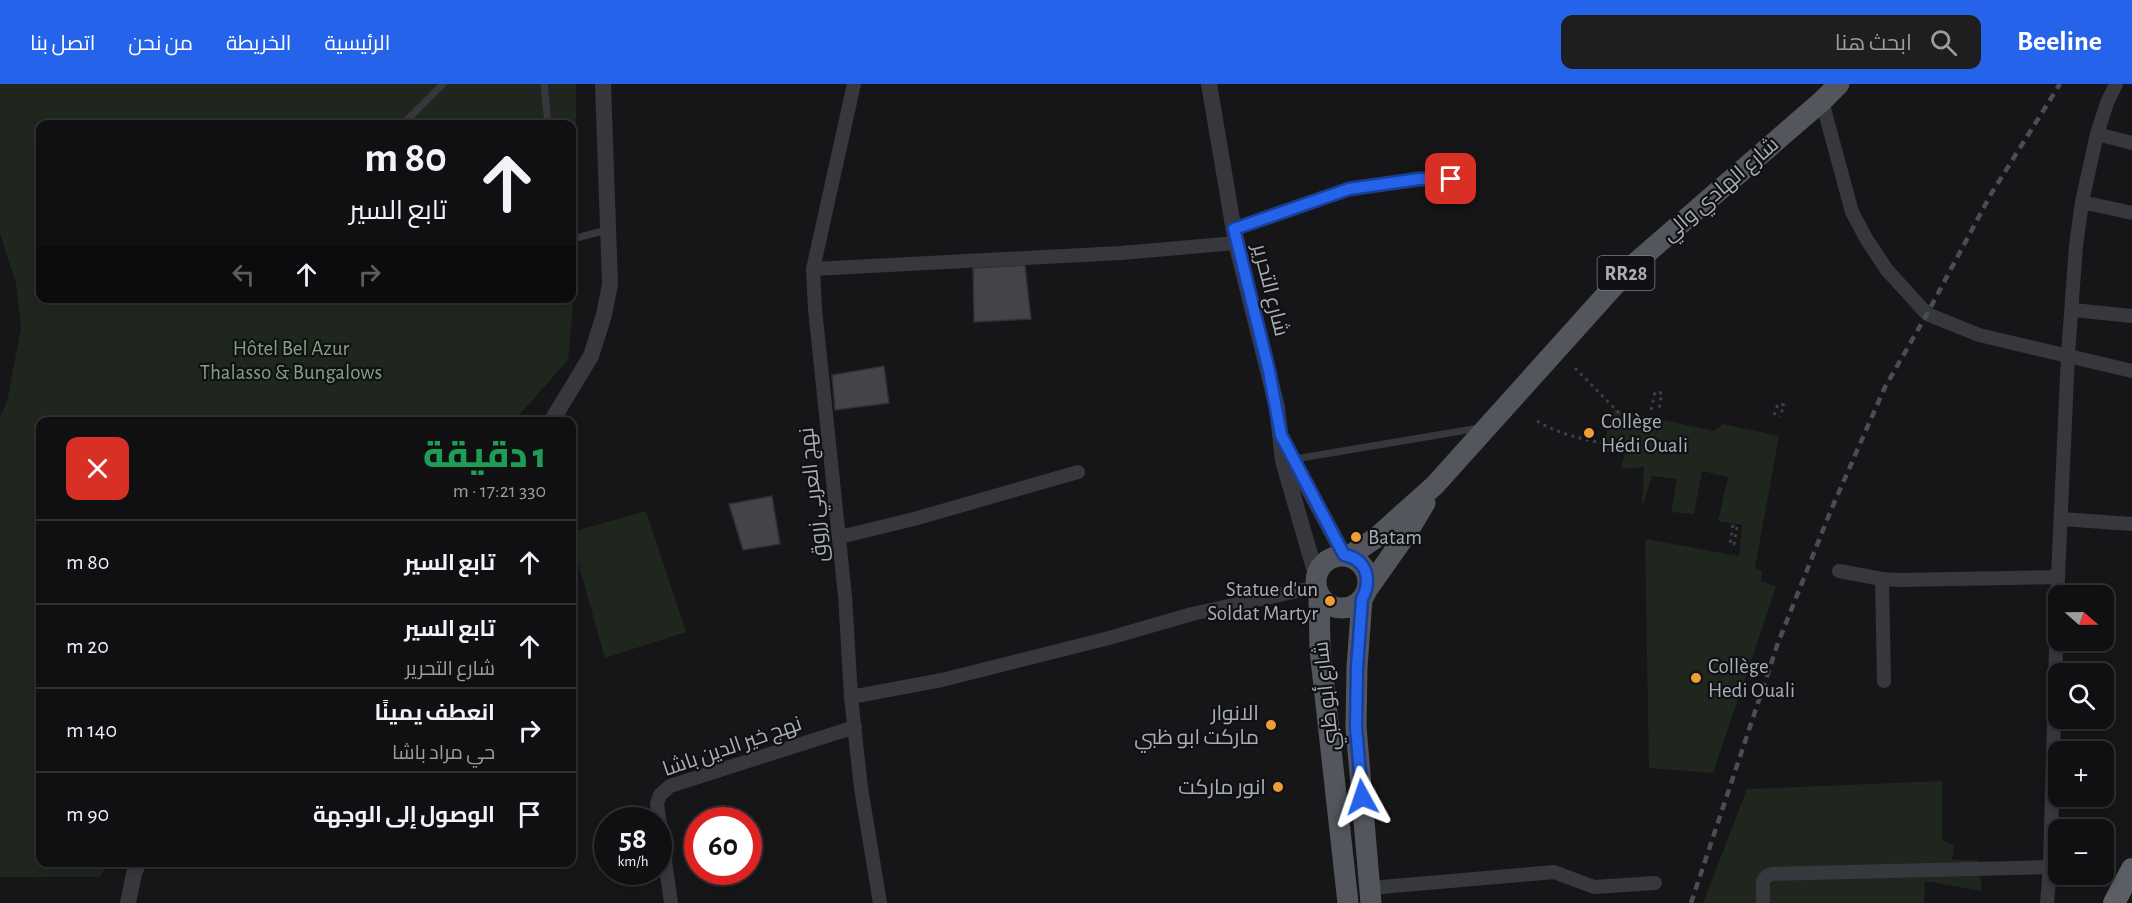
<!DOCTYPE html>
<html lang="ar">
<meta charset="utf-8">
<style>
:root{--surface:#101012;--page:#1e1e20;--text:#f1f3f6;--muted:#9c9d9f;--line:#303032;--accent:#2563eb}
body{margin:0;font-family:"Alegreya Sans",Cairo,sans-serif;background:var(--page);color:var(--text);direction:rtl;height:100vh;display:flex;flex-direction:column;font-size:22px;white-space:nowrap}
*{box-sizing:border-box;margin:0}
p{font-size:20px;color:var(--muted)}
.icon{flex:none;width:33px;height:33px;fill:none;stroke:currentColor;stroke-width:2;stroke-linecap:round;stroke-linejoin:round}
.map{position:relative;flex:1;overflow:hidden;direction:ltr}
.side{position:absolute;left:36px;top:333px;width:540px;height:450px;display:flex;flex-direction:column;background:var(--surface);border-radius:12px;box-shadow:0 3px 9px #0003,0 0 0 2px var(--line);direction:rtl}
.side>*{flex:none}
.banner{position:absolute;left:36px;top:36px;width:540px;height:183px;border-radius:12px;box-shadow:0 3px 9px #0003,0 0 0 2px var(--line);direction:rtl;background:#101012;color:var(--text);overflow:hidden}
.needle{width:39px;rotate:110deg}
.buttons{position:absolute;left:2048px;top:501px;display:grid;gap:12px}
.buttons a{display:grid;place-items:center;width:66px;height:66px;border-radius:12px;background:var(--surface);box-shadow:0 3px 9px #0003,0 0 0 2px var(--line);font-size:30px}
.speed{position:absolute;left:594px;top:723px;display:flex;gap:12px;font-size:30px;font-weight:700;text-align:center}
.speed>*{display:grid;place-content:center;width:78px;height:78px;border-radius:50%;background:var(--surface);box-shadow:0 3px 9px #0003,0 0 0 2px var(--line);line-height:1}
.speed small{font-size:15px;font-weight:400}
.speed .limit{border:9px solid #d22;background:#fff;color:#111}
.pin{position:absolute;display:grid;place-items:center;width:51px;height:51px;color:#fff;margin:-26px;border-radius:12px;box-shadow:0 3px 9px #0006}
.me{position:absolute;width:66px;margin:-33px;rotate:355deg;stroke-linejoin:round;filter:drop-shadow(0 0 4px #0008)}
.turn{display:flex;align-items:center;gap:21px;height:126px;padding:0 30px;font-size:27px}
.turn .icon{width:78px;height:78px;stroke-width:2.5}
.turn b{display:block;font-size:42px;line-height:51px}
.lanes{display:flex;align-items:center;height:57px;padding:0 30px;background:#0003;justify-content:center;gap:30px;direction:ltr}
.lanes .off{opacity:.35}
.round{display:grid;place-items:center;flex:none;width:63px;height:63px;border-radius:12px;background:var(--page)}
.headline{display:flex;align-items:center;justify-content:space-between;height:102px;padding:0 30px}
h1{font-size:36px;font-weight:800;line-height:45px;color:#1e9e55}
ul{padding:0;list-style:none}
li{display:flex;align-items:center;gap:18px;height:84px;padding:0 30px;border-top:2px solid var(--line)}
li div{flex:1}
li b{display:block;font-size:22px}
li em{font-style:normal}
header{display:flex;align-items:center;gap:36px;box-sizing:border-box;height:84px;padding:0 30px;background:var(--accent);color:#fff}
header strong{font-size:28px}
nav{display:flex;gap:33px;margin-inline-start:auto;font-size:21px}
.search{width:420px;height:54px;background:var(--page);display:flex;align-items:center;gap:15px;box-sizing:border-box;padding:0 21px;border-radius:12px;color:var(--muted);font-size:22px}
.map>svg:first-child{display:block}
.green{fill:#1e261e;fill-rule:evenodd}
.building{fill:#424448;stroke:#303034;stroke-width:1.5}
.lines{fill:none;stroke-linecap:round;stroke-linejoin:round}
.path{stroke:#3d3f44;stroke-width:3;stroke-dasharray:3 4.5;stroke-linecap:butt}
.service{stroke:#37383d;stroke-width:7}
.minor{stroke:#37383d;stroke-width:14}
.tertiary{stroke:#37383d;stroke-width:16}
.primary{stroke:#53565c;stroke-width:21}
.trunk{stroke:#5b5e65;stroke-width:22}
.rail{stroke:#4a4d52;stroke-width:4.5;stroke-dasharray:8 6;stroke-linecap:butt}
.route-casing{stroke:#184099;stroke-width:15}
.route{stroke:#2563eb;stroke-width:10}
.poi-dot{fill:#ef9d36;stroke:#111113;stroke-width:2}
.labels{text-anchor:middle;stroke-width:4.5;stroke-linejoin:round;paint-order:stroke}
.shield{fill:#111113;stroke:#7b7f86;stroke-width:1.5}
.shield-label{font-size:20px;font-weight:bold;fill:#a8aeb7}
.street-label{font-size:21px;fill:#a8aeb7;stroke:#111113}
.park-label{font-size:21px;fill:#81a27f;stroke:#111113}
.poi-label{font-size:21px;fill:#a8aeb7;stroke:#111113;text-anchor:start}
</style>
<header>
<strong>Beeline</strong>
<div class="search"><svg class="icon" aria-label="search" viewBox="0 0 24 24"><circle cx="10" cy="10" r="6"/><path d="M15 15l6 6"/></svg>ابحث هنا</div>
<nav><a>الرئيسية</a><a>الخريطة</a><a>من نحن</a><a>اتصل بنا</a></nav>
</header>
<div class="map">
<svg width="2132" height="819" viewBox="0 0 2132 819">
<rect width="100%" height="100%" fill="#161618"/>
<path class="green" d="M0,0h576v187l-8,89 -54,61 -474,1v440l68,1 -8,14h-100v-460l7,-15 14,-74 -5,-44 -16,-51zM40,40h532v174h-532z
M1614,325l100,22 9,-7 56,12 -24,132 7,3 -1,10 15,6 -63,186 -64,-5 -4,-229 94,17 3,-31 -24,-4 10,-44 -26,-6 -8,43 -23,-2 6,-33 -25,-3 -10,32 2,-41 -23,2 4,-17h-24z
M646,427l40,121 -81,26 -33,-117v-9z
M1942,697v59l12,5 -2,15h26l4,31 -57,-10 -1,22h-221l44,-114z"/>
<path class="building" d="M1025,181l6,54 -57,3 -1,-54z
M884,282l5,37 -54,7 -3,-35z
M772,412l8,48 -37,6 -14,-46z"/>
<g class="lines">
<path class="path" d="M1575,284l45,46 33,13
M1651,326l4,-18 7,1 -3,16
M1774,331l4,-11 6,1 -4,12
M1537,337c33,20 74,23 112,29
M1733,441l-3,19h4l4,-22"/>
<path class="service" d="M544,0l4,40
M403,40l40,-40
M572,155l35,-9
M1295,375l184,-31"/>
<path class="minor" d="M854,0l-41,185 2,40 30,287 6,101 10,91 19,115
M1822,17l30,111 15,28 20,30 40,44 52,21 153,36
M2097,50l35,9
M2082,118l50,11
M1234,145l115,-40 70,-10 48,1
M813,185l308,-16 115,-10
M2073,226l59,6
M2061,435l71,5
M840,453l74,-18 164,-47
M1839,487l43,8 18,1 158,-3
M1882,495l2,102
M851,613l91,-17 167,-42 83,-24 124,-27
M1370,804l184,-16 40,15 61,-4
M671,819l-14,-99 3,-9 10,-9 185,-59
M1763,819v-22l4,-5 5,-2 278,-7
M2047,819l3,-36 8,-290 10,-223 8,-108 6,-44 15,-68 10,-31 9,-19"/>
<path class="tertiary" d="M1209,0l27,159 41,164 6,54 33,114
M551,338l40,-66 13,-41 6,-31 -7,-200
M1286,363l58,108
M128,819l6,-29 5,-12"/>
<path class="primary" d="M1316 498a26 26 0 1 1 52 0a26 26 0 1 1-52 0Z
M1349,472l28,-19 58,-52 197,-219 190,-165 17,-17
M1367,506l38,-54 20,-33
M1319,511l1,55 28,253
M1362,515l-5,68 -1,60 15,176"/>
<path class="trunk" d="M2114,819l18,-34"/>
<path class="rail" d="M1691,819l87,-260 53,-133 54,-123 42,-73 64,-120 69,-110"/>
</g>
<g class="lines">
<defs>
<path id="route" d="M1362,713l-6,-70 1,-60 5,-68c10,-19 5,-40 -18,-44l-63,-120 -12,-64 -35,-142 115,-40 70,-10h32"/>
</defs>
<use href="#route" class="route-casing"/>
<use href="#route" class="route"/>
</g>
<g class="poi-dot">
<circle cx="1589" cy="349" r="6"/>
<circle cx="1356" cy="453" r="6"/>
<circle cx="1330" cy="517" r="6"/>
<circle cx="1696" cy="594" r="6"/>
<circle cx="1271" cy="641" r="6"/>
<circle cx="1278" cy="703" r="6"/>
</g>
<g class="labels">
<rect class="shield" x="1597.5" y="172" width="57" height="34" rx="4.5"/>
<g class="shield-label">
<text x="1626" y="196">RR28</text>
</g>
<g class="street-label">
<text transform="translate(1720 105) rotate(-41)" y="7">شارع الهادي والي</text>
<text transform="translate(1271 206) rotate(76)" y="7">شارع التحرير</text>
<text transform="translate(813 411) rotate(-96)" y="7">نهج العربي زروق</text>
<text transform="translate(1326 612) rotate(-96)" y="7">شارع أبو ظبي</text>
<text transform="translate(732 662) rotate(-19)" y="7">نهج خير الدين باشا</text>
</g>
<g class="park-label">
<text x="291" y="271">Hôtel Bel Azur<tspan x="291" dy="24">Thalasso &amp; Bungalows</tspan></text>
</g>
<g class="poi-label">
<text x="1601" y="344">Collège<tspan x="1601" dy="24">Hédi Ouali</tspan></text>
<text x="1368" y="460">Batam</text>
<text x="1318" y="512" text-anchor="end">Statue d'un<tspan x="1318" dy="24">Soldat Martyr</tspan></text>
<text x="1708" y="589">Collège<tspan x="1708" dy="24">Hedi Ouali</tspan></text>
<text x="1259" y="636" text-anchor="end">الانوار<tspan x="1259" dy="24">ماركت ابو ظبي</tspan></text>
<text x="1266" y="710" text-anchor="end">انور ماركت</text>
</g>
</g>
</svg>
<div class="buttons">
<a><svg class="needle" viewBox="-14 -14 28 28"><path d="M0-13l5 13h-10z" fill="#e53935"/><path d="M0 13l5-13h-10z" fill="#9c9d9f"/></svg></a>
<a><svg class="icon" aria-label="search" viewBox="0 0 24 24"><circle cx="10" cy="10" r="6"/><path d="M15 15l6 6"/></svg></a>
<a>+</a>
<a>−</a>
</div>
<div class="speed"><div>58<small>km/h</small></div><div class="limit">60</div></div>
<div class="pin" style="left:1451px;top:95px;background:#d93025"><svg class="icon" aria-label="arrive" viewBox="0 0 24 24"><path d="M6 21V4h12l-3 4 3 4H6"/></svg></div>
<svg class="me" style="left:1362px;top:713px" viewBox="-20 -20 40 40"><path d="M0-17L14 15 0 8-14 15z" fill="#2563eb" stroke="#fff" stroke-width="4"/></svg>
<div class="banner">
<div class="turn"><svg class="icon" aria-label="ahead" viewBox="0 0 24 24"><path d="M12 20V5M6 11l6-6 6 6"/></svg><div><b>80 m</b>تابع السير</div></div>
<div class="lanes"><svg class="icon off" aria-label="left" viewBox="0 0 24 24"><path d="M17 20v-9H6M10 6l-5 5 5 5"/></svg><svg class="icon" aria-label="ahead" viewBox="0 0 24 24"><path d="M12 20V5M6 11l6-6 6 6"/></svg><svg class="icon off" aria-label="right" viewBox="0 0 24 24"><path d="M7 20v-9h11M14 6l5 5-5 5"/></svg></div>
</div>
<section class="side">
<div class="headline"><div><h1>1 دقيقة</h1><p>330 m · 17:21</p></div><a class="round" style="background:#d93025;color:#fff"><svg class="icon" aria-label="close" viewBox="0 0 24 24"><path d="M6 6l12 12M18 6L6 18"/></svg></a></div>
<ul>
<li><svg class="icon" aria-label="ahead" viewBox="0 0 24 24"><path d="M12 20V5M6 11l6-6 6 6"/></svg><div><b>تابع السير</b></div><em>80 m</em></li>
<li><svg class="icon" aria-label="ahead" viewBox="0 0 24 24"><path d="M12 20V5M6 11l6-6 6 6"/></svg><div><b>تابع السير</b><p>شارع التحرير</p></div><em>20 m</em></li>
<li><svg class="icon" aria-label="right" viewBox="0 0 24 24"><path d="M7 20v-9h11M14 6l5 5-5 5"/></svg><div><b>انعطف يمينًا</b><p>حي مراد باشا</p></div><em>140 m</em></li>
<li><svg class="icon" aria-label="arrive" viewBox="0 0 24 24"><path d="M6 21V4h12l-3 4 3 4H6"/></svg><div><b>الوصول إلى الوجهة</b></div><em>90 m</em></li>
</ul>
</section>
</div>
